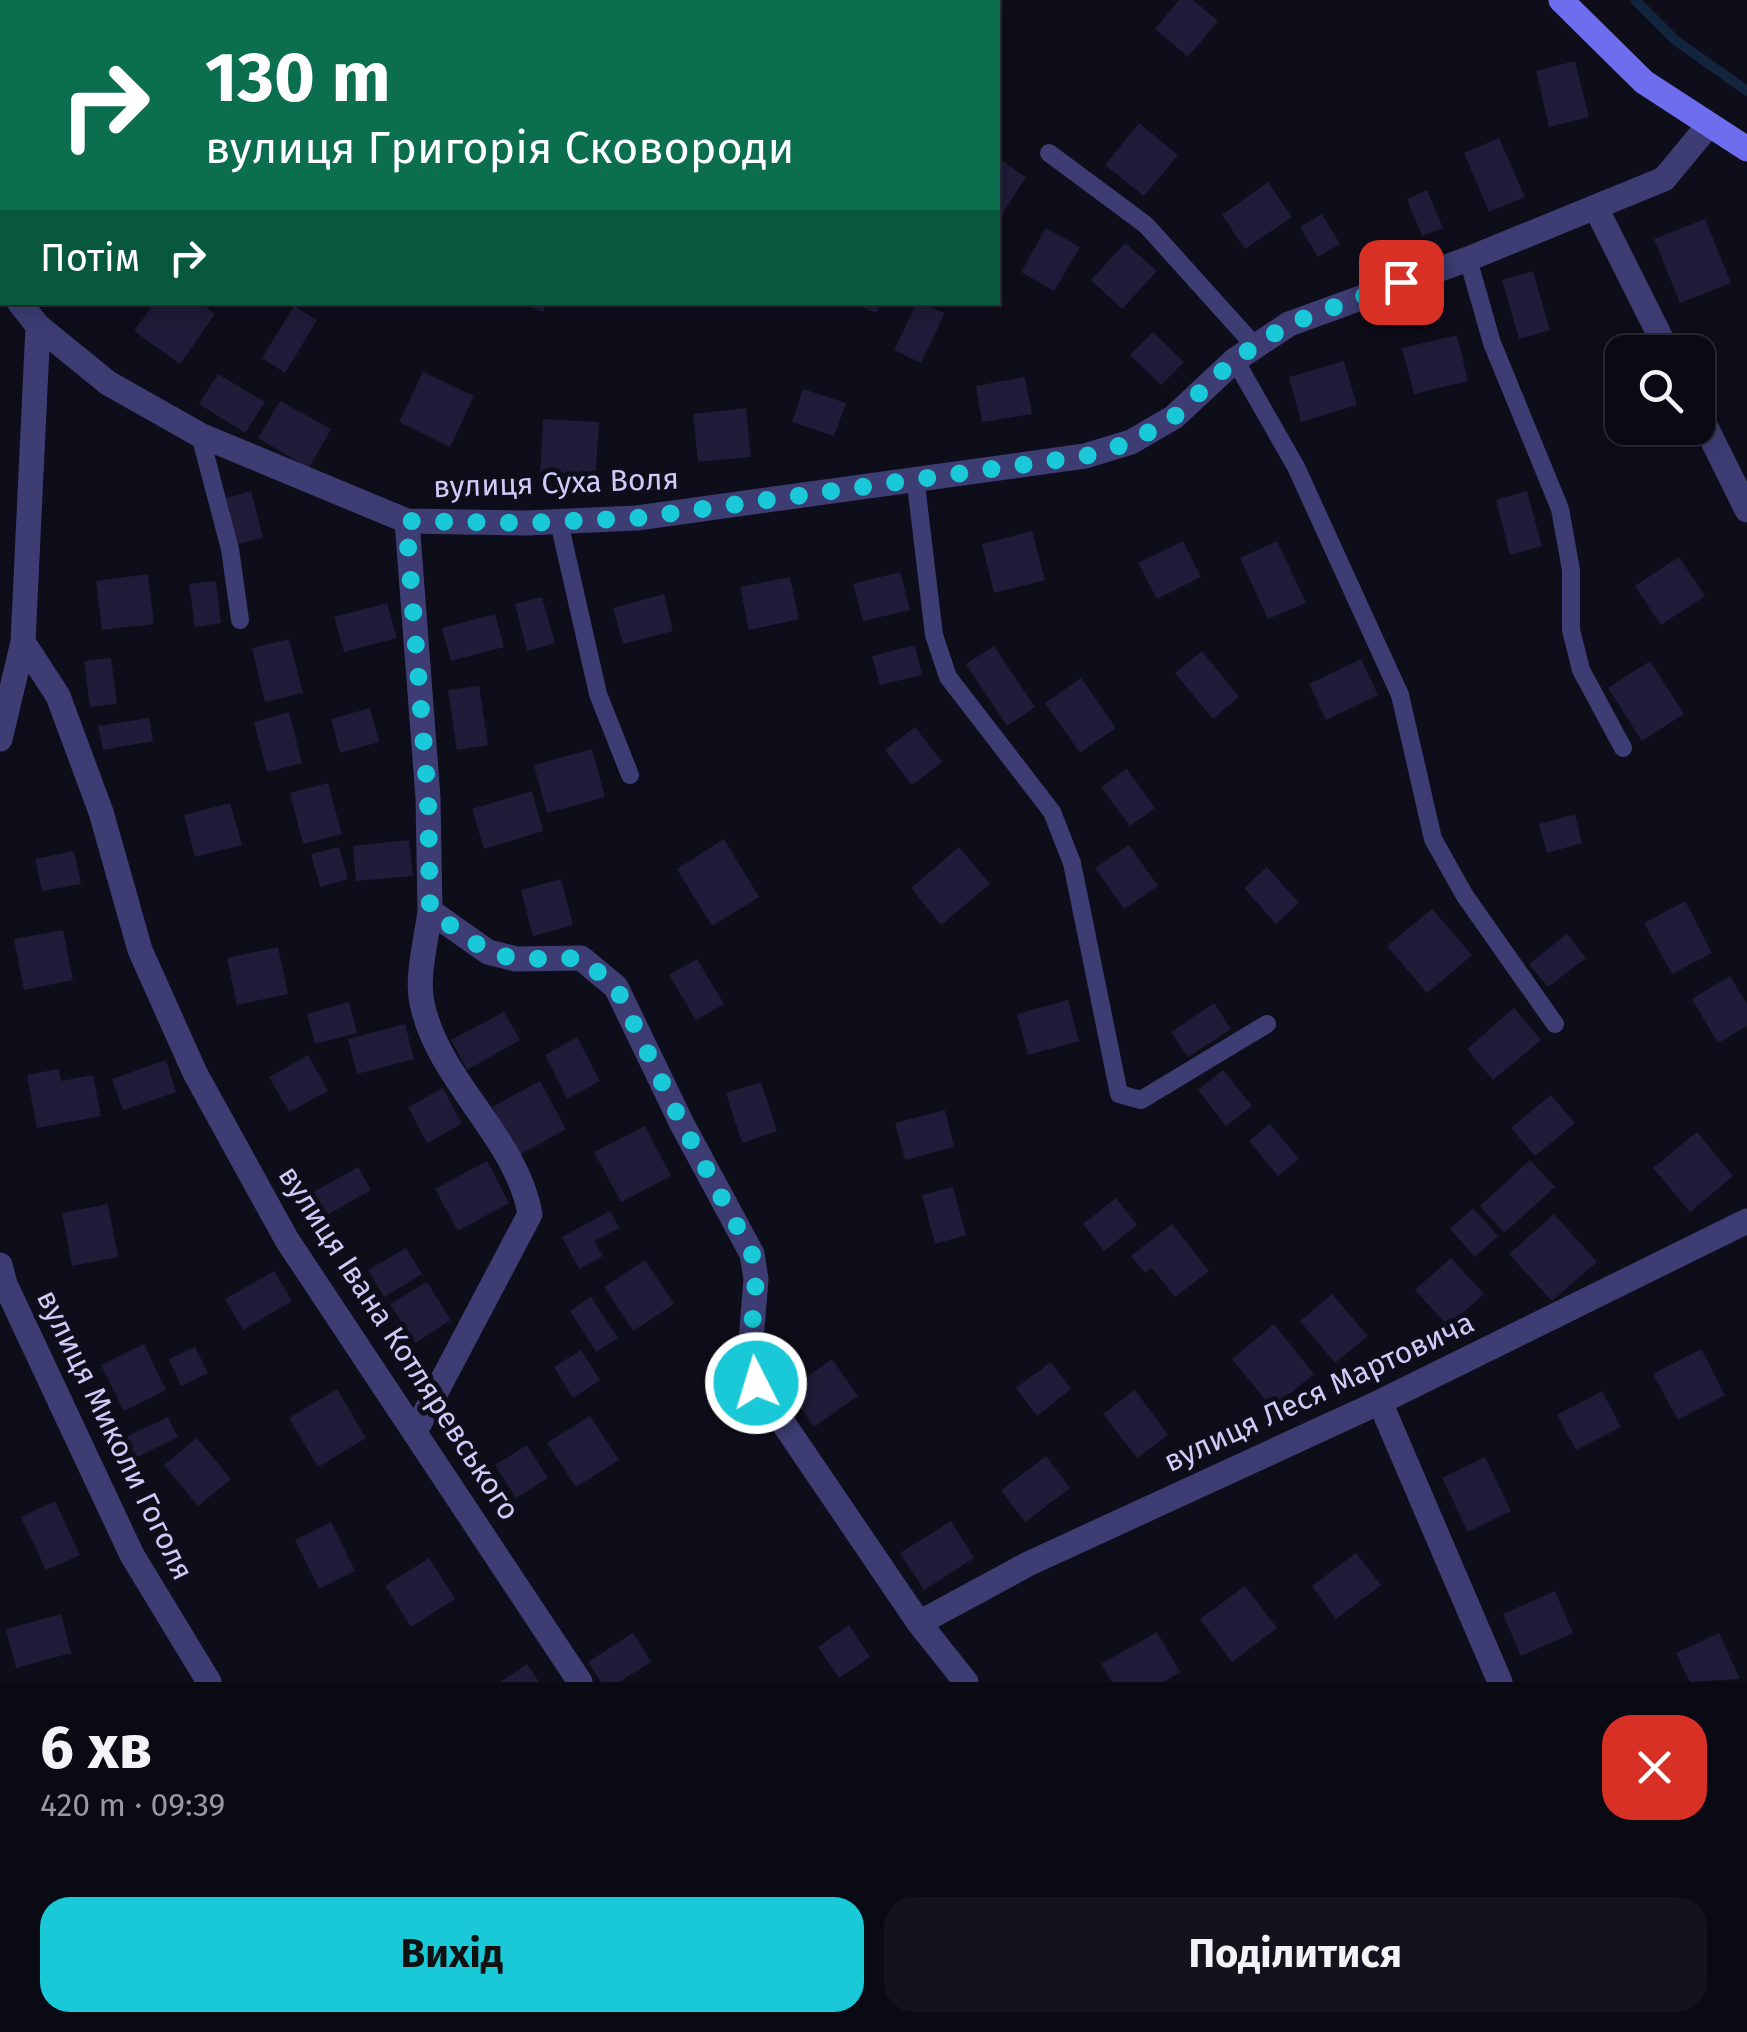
<!DOCTYPE html>
<html lang="uk">
<meta charset="utf-8">
<style>
:root{--surface:#0a0a14;--page:#13131d;--text:#f1f3f6;--muted:#999aa0;--line:#2a2b34;--accent:#19c9d7}
body{margin:0;font-family:"Fira Sans",sans-serif;background:var(--page);color:var(--text);height:100vh;display:flex;flex-direction:column;font-size:38px;white-space:nowrap}
*{box-sizing:border-box;margin:0}
p{font-size:32px;color:var(--muted)}
.icon{flex:none;width:55px;height:55px;fill:none;stroke:currentColor;stroke-width:2;stroke-linecap:round;stroke-linejoin:round}
.map{position:relative;height:1682px;overflow:hidden}
.panel{display:flex;flex-direction:column;background:var(--surface);flex:1}
.panel>*{flex:none}
.hud{position:absolute;left:0px;top:0px;width:1000px;height:305px;box-shadow:0 5px 25px #0003,0 0 0 2px var(--line);background:#0b6e4f;color:#fff;overflow:hidden}
.controls{position:absolute;left:1605px;top:335px;display:grid;gap:20px}
.controls a{display:grid;place-items:center;width:110px;height:110px;border-radius:20px;background:var(--surface);box-shadow:0 5px 25px #0003,0 0 0 2px var(--line);font-size:50px}
.pin{position:absolute;display:grid;place-items:center;width:85px;height:85px;color:#fff;margin:-42px;border-radius:20px;box-shadow:0 5px 15px #0006}
.me{position:absolute;width:110px;margin:-55px;rotate:355deg;stroke-linejoin:round;filter:drop-shadow(0 0 8px #0008)}
.turn{display:flex;align-items:center;gap:35px;height:210px;padding:0 40px;font-size:45px}
.turn .icon{width:130px;height:130px;stroke-width:2.5}
.turn b{display:block;font-size:70px;line-height:85px}
.then{display:flex;align-items:center;height:95px;padding:0 40px;background:#0003;gap:20px;font-size:38px}
.round{display:grid;place-items:center;flex:none;width:105px;height:105px;border-radius:30px;background:var(--page)}
.headline{display:flex;align-items:center;justify-content:space-between;height:170px;padding:0 40px}
h1{font-size:60px;font-weight:700;line-height:75px}
.cta{display:flex;gap:20px;margin-top:auto;padding:20px 40px}
.cta a{flex:1;height:115px;border-radius:30px;background:var(--accent);color:#111;font-size:40px;font-weight:700;line-height:115px;text-align:center}
.cta a+a{background:var(--page);color:var(--text)}
.map>svg:first-child{display:block}
.lines{fill:none;stroke-linecap:round;stroke-linejoin:round}
.stream{stroke:#12253d;stroke-width:10}
.building{fill:#201b38}
.lane{stroke:#3d3d74;stroke-width:18}
.street{stroke:#3d3d74;stroke-width:25}
.secondary{stroke:#6d6dee;stroke-width:25}
.route{stroke:#19c9d7;stroke-width:18;stroke-dasharray:0 32.4}
.labels{text-anchor:middle;stroke-width:10;stroke-linejoin:round;paint-order:stroke}
.street-label{font-size:30px;fill:#cfcbf9;stroke:#0e0d1a}
</style>
<div class="map">
<svg width="1747" height="1682" viewBox="0 0 1747 1682">
<rect width="100%" height="100%" fill="#0e0d1a"/>
<g class="lines">
<path class="stream" d="M1635,0l40,40 72,51"/>
</g>
<path class="building" d="M1179,0h14l25,21 -30,36 -33,-28z
M1575,61l14,56 -40,10 -13,-56z
M1139,123l39,32 -34,41 -39,-31z
M1499,138l26,59 -36,15 -25,-59z
M998,158l28,19 -28,44z
M1268,182l24,35 -47,32 -23,-34z
M1427,190l16,38 -21,8 -15,-37z
M1322,214l18,30 -22,13 -18,-30z
M1705,219l26,64 -51,20 -26,-64z
M1046,228l34,19 -26,44 -33,-19z
M1125,243l32,28 -35,38 -31,-29z
M1533,271l17,59 -31,9 -17,-59z
M155,302h44l16,12 -35,50 -46,-33z
M513,302h33l-2,10z
M849,302h32l-4,11z
M917,302l28,11 -24,50 -27,-13z
M294,306l23,14 -32,53 -23,-15z
M1153,332l31,30 -23,23 -31,-30z
M1457,335l11,46 -54,13 -12,-46z
M1344,361l13,44 -56,17 -12,-45z
M423,372l51,24 -24,51 -51,-25z
M218,374l47,28 -20,31 -46,-29z
M1025,377l7,37 -50,8 -6,-36z
M803,389l43,14 -12,33 -42,-14z
M280,401l51,28 -22,39 -51,-30z
M746,408l5,49 -53,5 -5,-48z
M543,419l56,3 -4,59 -55,-3z
M251,491l12,47 -25,6 -12,-46z
M1527,491l15,55 -32,9 -14,-55z
M1032,531l13,49 -51,13 -12,-49z
M1183,541l18,36 -44,22 -19,-36z
M1277,541l29,62 -38,16 -28,-61z
M1679,557l26,39 -44,29 -26,-39z
M900,572l10,38 -47,11 -10,-37z
M148,574l6,50 -52,6 -6,-49z
M790,577l9,42 -50,11 -9,-43z
M216,581l5,42 -26,4 -6,-43z
M664,594l9,37 -50,13 -10,-36z
M542,597l13,46 -28,8 -12,-47z
M387,603l10,35 -53,14 -10,-35z
M495,614l9,33 -53,14 -9,-33z
M289,639l14,54 -38,9 -13,-54z
M915,645l7,30 -42,10 -8,-29z
M994,646l41,61 -28,19 -41,-62z
M1202,651l37,46 -26,22 -38,-46z
M111,658l6,46 -27,3 -6,-46z
M1361,659l17,36 -52,25 -17,-36z
M1650,661l34,53 -42,27 -34,-53z
M1081,678l35,50 -36,25 -35,-50z
M479,686l9,59 -31,5 -9,-60z
M370,708l9,34 -39,11 -9,-34z
M289,712l13,51 -35,9 -13,-50z
M149,718l4,23 -50,9 -5,-24z
M915,727l27,35 -30,23 -27,-35z
M592,749l13,48 -58,16 -13,-48z
M1127,769l28,39 -25,18 -29,-39z
M328,783l14,51 -39,10 -13,-51z
M532,791l11,40 -59,18 -12,-40z
M230,803l12,42 -47,12 -11,-42z
M1575,814l7,29 -35,10 -8,-29z
M724,839l35,58 -47,29 -35,-57z
M409,840l4,36 -57,5 -3,-35z
M1129,845l29,41 -34,23 -29,-41z
M339,847l9,32 -28,8 -9,-33z
M959,847l31,37 -49,41 -30,-37z
M74,851l7,33 -39,7 -7,-32z
M1267,867l32,36 -23,21 -32,-36z
M561,879l12,46 -40,11 -12,-46z
M1685,901l27,52 -40,21 -28,-51z
M1432,909l40,46 -45,38 -40,-47z
M63,930l10,50 -49,10 -10,-51z
M1567,934l19,24 -38,29 -19,-23z
M278,947l10,47 -51,11 -10,-47z
M697,959l27,45 -28,16 -27,-45z
M1730,976l17,28v22l-29,17 -26,-44z
M1068,1000l11,41 -51,14 -11,-41z
M349,1002l8,31 -42,11 -8,-30z
M1214,1003l17,26 -43,28 -17,-25z
M1514,1008l27,32 -48,40 -26,-31z
M504,1012l16,28 -53,30 -16,-30z
M405,1024l9,35 -57,15 -9,-35z
M577,1037l23,44 -33,18 -22,-44z
M308,1055l20,36 -39,21 -20,-35z
M166,1060l10,32 -53,18 -11,-31z
M59,1069l2,12 32,-6 8,41 -64,12 -10,-53z
M1223,1070l29,36 -26,20 -28,-36z
M540,1081l26,48 -47,26 -27,-48z
M761,1082l16,49 -35,12 -16,-50z
M443,1088l19,36 -35,19 -19,-36z
M1551,1095l24,28 -40,33 -24,-28z
M945,1110l9,37 -49,13 -10,-37z
M1270,1124l29,35 -21,17 -29,-35z
M645,1126l26,50 -50,26 -27,-50z
M1697,1132l36,44 -43,36 -37,-44z
M1530,1160l25,27 -51,46 -24,-27z
M487,1161l22,42 -51,28 -23,-42z
M358,1167l13,23 -55,31 -13,-23z
M953,1187l13,48 -31,9 -13,-49z
M1116,1198l21,27 -33,26 -21,-27z
M108,1204l10,53 -46,9 -10,-53z
M1473,1208l25,28 -23,21 -25,-28z
M610,1211l9,17 -25,13 9,15 -24,13 -17,-32z
M1554,1214l43,48 -45,39 -43,-47z
M1172,1224l37,47 -34,26 -23,-29 -7,5 -14,-17z
M406,1248l16,26 -38,23 -16,-27z
M1451,1258l33,36 -36,32 -33,-36z
M645,1260l29,44 -41,27 -29,-44z
M274,1271l18,30 -49,29 -18,-31z
M427,1282l24,38 -36,23 -25,-39z
M1332,1294l36,42 -33,27 -35,-42z
M591,1297l27,41 -22,14 -26,-41z
M1274,1324l40,50 -42,34 -40,-49z
M144,1344l22,46 -42,21 -23,-46z
M195,1347l13,26 -27,13 -12,-27z
M1701,1349l24,46 -47,25 -25,-46z
M581,1350l19,30 -27,18 -19,-31z
M832,1359l26,37 -44,31 -26,-37z
M1051,1362l20,27 -34,27 -21,-28z
M337,1389l29,49 -48,29 -29,-49z
M1135,1390l33,45 -31,23 -34,-44z
M1602,1391l19,36 -45,23 -19,-35z
M590,1416l29,44 -43,27 -29,-44z
M168,1417l10,20 -43,21 -10,-21z
M197,1438l34,41 -33,27 -34,-41z
M527,1445l21,33 -32,20 -21,-33z
M1046,1456l24,32 -45,34 -24,-32z
M1485,1457l26,54 -43,21 -26,-54z
M55,1501l25,54 -34,15 -25,-53z
M951,1521l23,37 -50,32 -24,-37z
M331,1522l24,49 -36,18 -24,-49z
M1356,1553l25,32 -45,34 -24,-33z
M429,1558l26,41 -44,28 -26,-41z
M1245,1586l32,42 -45,34 -32,-43z
M1555,1591l18,42 -52,23 -18,-42z
M61,1614l10,39 -55,15 -10,-39z
M849,1625l21,32 -31,21 -21,-31z
M1157,1632l23,40 -17,10h-51l-11,-18z
M633,1633l18,29 -32,20h-18l-13,-20z
M1719,1633l21,46 -50,3 -14,-29z
M527,1664l12,18h-39z"/>
<g class="lines">
<path class="lane" d="M1049,153l97,72 109,121
M1468,259l24,84 68,166 11,61v60l10,40 42,78
M1235,360l61,107 104,228 33,144 32,57 90,128
M200,435l30,114 10,71
M915,476l19,159 14,42 104,135 20,51 47,231 22,6 126,-76
M559,522l39,172 32,81"/>
<path class="street" d="M406,2l4,-2
M1596,208l72,144
M0,280l2,3
M19,302l19,24 70,57 92,52 207,86 119,2 111,-5 448,-62 46,-14 43,-25 61,-57 54,-36 179,-65 196,-80 44,-53
M1698,411l49,99
M407,521l21,277 2,113 58,41 28,7 65,-1 35,29 66,137 70,130 4,25 -6,73 6,31 163,240 47,59
M23,642l35,54 43,116 39,138 55,123 92,167 293,442
M0,739l23,-97 15,-316
M0,1265l5,19 127,271 77,127
M1380,1402l120,280
M416,1430l114,-216c-14,-78 -92,-133 -108,-211 -6,-27 5,-65 8,-92
M919,1623l109,-59 352,-162 367,-181"/>
<path class="secondary" d="M1561,0l83,82 103,67
M82,2l2,-2
M0,68l2,-1"/>
</g>
<g class="lines">
<path class="route" d="M756,1383l-6,-31 6,-73 -4,-25 -70,-130 -66,-137 -35,-29 -65,1 -28,-7 -58,-41 -2,-113 -22,-277 120,2 111,-5 449,-62 46,-14 42,-25 60,-57 55,-36 112,-42"/>
</g>
<g class="labels">
<g class="street-label">
<text transform="translate(556 483) rotate(-2)" y="10">вулиця Суха Воля</text>
<text transform="translate(399 1343) rotate(57)" y="10">вулиця Івана Котляревського</text>
<text transform="translate(1319 1392) rotate(-25)" y="10">вулиця Леся Мартовича</text>
<text transform="translate(115 1435) rotate(64)" y="10">вулиця Миколи Гоголя</text>
</g>
</g>
</svg>
<div class="controls">
<a><svg class="icon" aria-label="search" viewBox="0 0 24 24"><circle cx="10" cy="10" r="6"/><path d="M15 15l6 6"/></svg></a>
</div>
<div class="pin" style="left:1401px;top:282px;background:#d93025"><svg class="icon" aria-label="arrive" viewBox="0 0 24 24"><path d="M6 21V4h12l-3 4 3 4H6"/></svg></div>
<svg class="me" style="left:756px;top:1383px" viewBox="-20 -20 40 40"><circle r="17" fill="#19c9d7" stroke="#fff" stroke-width="3"/><path d="M0-11L8 9 0 5-8 9z" fill="#fff"/></svg>
<div class="hud">
<div class="turn"><svg class="icon" aria-label="right" viewBox="0 0 24 24"><path d="M7 20v-9h11M14 6l5 5-5 5"/></svg><div><b>130 m</b>вулиця Григорія Сковороди</div></div>
<div class="then">Потім<svg class="icon" aria-label="right" viewBox="0 0 24 24"><path d="M7 20v-9h11M14 6l5 5-5 5"/></svg></div>
</div>
</div>
<section class="panel">
<div class="headline"><div><h1>6 хв</h1><p>420 m · 09:39</p></div><a class="round" style="background:#d93025;color:#fff"><svg class="icon" aria-label="close" viewBox="0 0 24 24"><path d="M6 6l12 12M18 6L6 18"/></svg></a></div>
<div class="cta"><a>Вихід</a><a>Поділитися</a></div>
</section>
